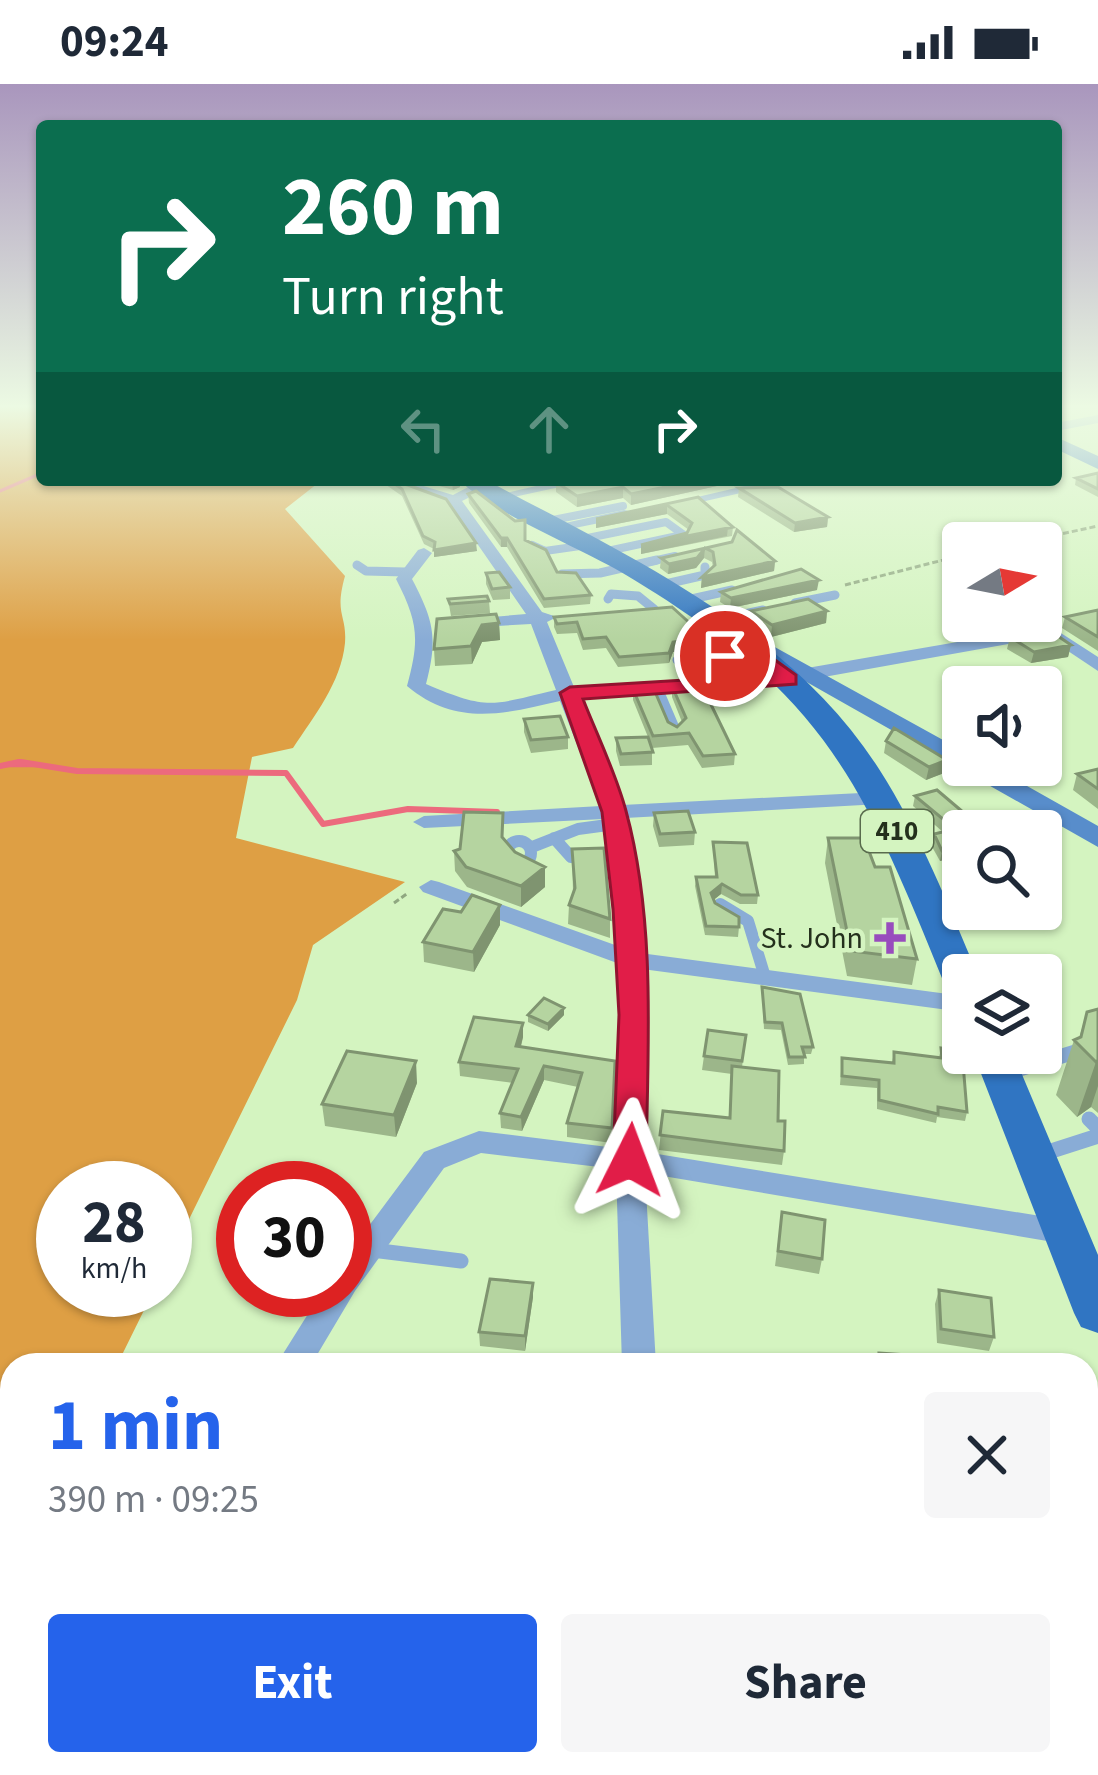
<!DOCTYPE html>
<meta charset="utf-8">
<style>
:root{--surface:#fff;--page:#f6f6f7;--text:#1f2937;--muted:#747a83;--accent:#2563eb}
body{margin:0;font-family:"Source Sans 3",sans-serif;background:var(--page);color:var(--text);height:100vh;display:flex;flex-direction:column;font-size:45px;white-space:nowrap}
*{box-sizing:border-box;margin:0}
p{font-size:39px;color:var(--muted)}
.icon{flex:none;width:66px;height:66px;fill:none;stroke:currentColor;stroke-width:2;stroke-linecap:round;stroke-linejoin:round}
.map{position:relative;flex:1;overflow:hidden}
.details{position:absolute;left:0px;top:1269px;width:1098px;height:423px;display:flex;flex-direction:column;background:var(--surface);border-radius:36px 36px 0 0;box-shadow:0 3px 9px #0004}
.details>*{flex:none}
.banner{position:absolute;left:36px;top:36px;width:1026px;height:366px;border-radius:12px;box-shadow:0 3px 9px #0004;background:#0b6e4f;color:#fff;overflow:hidden}
.needle{width:78px;rotate:80deg}
.controls{position:absolute;left:942px;top:438px;display:grid;gap:24px}
.controls a{display:grid;place-items:center;width:120px;height:120px;border-radius:12px;background:var(--surface);box-shadow:0 3px 9px #0004;font-size:60px}
.speed{position:absolute;left:36px;top:1077px;display:flex;gap:24px;font-size:60px;font-weight:700;text-align:center}
.speed>*{display:grid;place-content:center;width:156px;height:156px;border-radius:50%;background:var(--surface);box-shadow:0 3px 9px #0004;line-height:1}
.speed small{font-size:30px;font-weight:400}
.speed .limit{border:18px solid #d22;background:#fff;color:#111}
.pin{position:absolute;display:grid;place-items:center;width:102px;height:102px;color:#fff;margin:-51px;border:6px solid #fff;border-radius:50%;box-shadow:0 3px 12px #0007}
.me{position:absolute;width:132px;margin:-66px;rotate:3deg;stroke-linejoin:round;filter:drop-shadow(0 0 9px #0008)}
.turn{display:flex;align-items:center;gap:42px;height:252px;padding:0 48px;font-size:54px}
.turn .icon{width:156px;height:156px;stroke-width:2.5}
.turn b{display:block;font-size:84px;line-height:102px}
.lanes{display:flex;align-items:center;height:114px;padding:0 48px;background:#0003;justify-content:center;gap:60px;direction:ltr}
.lanes .off{opacity:.35}
.round{display:grid;place-items:center;flex:none;width:126px;height:126px;border-radius:12px;background:var(--page)}
.summary{display:flex;align-items:center;justify-content:space-between;height:204px;padding:0 48px}
h1{font-size:72px;font-weight:700;line-height:90px;color:var(--accent)}
.primary-button{display:flex;gap:24px;margin-top:auto;padding:24px 48px}
.primary-button a{flex:1;height:138px;border-radius:12px;background:var(--accent);color:#fff;font-size:48px;font-weight:700;line-height:138px;text-align:center}
.primary-button a+a{background:var(--page);color:var(--text)}
.status{display:flex;justify-content:space-between;align-items:center;height:84px;padding:0 60px;background:var(--surface);direction:ltr}
.status svg{height:33px;fill:currentColor}
.map>svg:first-child{display:block}
.forest{fill:#de9f44}
.lines{fill:none;stroke-linecap:round;stroke-linejoin:round}
.stream-far2{stroke:#ec6a7d;stroke-width:3}
.stream-far1{stroke:#ec6a7d;stroke-width:4.5}
.stream{stroke:#ec6a7d;stroke-width:6}
.path{stroke:#8fa780;stroke-width:3;stroke-dasharray:6 3;stroke-linecap:butt}
.lane-far3{stroke:#89acd6;stroke-width:8}
.lane-far2{stroke:#89acd6;stroke-width:9}
.lane-far1{stroke:#89acd6;stroke-width:12}
.lane{stroke:#89acd6;stroke-width:15}
.street{fill:#89acd6;fill-rule:evenodd}
.secondary{fill:#588dcb;fill-rule:evenodd}
.primary{fill:#3075c2;fill-rule:evenodd}
.wall{fill:#9cb68a}
.shaded-wall{fill:#7f9470}
.building{fill:#b5d4a0;stroke:#7f9470;stroke-width:3}
.route{fill:#e11d48;stroke:#92132f;stroke-width:3}
.poi-dot{fill:#984cbd;stroke:#d4f4c0;stroke-width:4.5}
.labels{text-anchor:middle;stroke-width:9;stroke-linejoin:round;paint-order:stroke}
.shield{fill:#d4f4c0;stroke:#596b4d;stroke-width:3}
.shield-label{font-size:27px;font-weight:bold;fill:#24301c}
.poi-label{font-size:30px;fill:#24301c;stroke:#d4f4c0;text-anchor:end}
</style>
<div class="status"><b>09:24</b><svg viewBox="0 0 49 12"><path d="M0 12V9h3v3zM5 12V6h3v6zM10 12V3h3v9zM15 12V0h3v12zM26 1h20v11H26zM47 4h2v5h-2z"/></svg></div>
<div class="map">
<svg width="1098" height="1691" viewBox="0 0 1098 1691">
<rect width="100%" height="100%" fill="#d4f4c0"/>
<path class="forest" d="M0,320h42v76h280l-37,29 60,67c-11,39 2,38 0,67 -4,40 -31,73 -52,105l-41,9 -16,81 169,44 -92,63 -16,55 -132,268v-80h-102v102h91l-37,75h-105v23l-12,15z
M0,1339l12,4v161l-12,27z"/>
<g class="lines">
<path class="stream-far2" d="M0,407l42,-18"/>
<path class="stream-far1" d="M4,681h36"/>
<path class="stream" d="M21,678l56,9 209,2 37,51 85,-15 89,3
M0,682l19,-4"/>
<path class="path" d="M1019,459l79,-17
M845,501l118,-30
M394,819l14,-10"/>
<path class="lane-far3" d="M548,437l75,-15
M578,456l88,-18 18,13
M532,461l13,6 42,-6
M603,468l79,-17
M644,479l31,-7"/>
<path class="lane-far2" d="M357,481l9,6 39,1
M562,490l38,-1 57,-13
M661,501l44,-10v-8
M608,515l3,-5 27,2 16,13
M687,516l45,-10
M795,519l40,-8
M713,537l50,-11
M677,576l76,-9
M658,604l18,42"/>
<path class="lane-far1" d="M554,754l17,19 16,1
M507 769a12 12 0 1 1 24 0a12 12 0 1 1-24 0Z
M532,763l46,-18 37,-5
M720,820l28,17 17,56"/>
<path class="lane" d="M1007,989l91,-28
M1089,1035l9,9
M1042,1070l56,-18
M372,1166l89,11"/>
<path class="street" d="M1098,331v8l-42,8v-8z
M562,396h30l-92,20 -7,-4z
M770,396h28l-128,29 -7,-4z
M407,397l46,14 23,-12h10v6l-24,12 80,111 15,5 -10,5 27,65 214,-13 9,6 -9,6 -210,12 44,107 259,-13 11,6 -11,6 -256,14 15,135 323,43v16l-321,-43 5,46 -2,137 420,68 11,3 4,9 -4,9 -11,3 -420,-71 11,192h-34l-6,-196 -135,-16 -37,15 -89,123 -44,74h-35l47,-75h22v-32l79,-106 55,-21 137,17 5,-133 -4,-52 -194,-71 -4,-5 12,-7 8,2 176,63 -11,-126 -180,9 -11,-6 11,-6 177,-10 -41,-105c-56,13 -104,26 -153,-15 13,-47 11,-64 -11,-107l22,-29 6,-2 8,5 -20,26c22,42 26,59 14,105 63,27 65,21 130,6l-25,-66 -68,4v-8l6,-1 57,-5 -77,-111 -42,-16z
M624,426l5,1v6l-74,15 -8,-5z
M1050,542l48,31v14l-51,-34 -240,43 -9,-6 9,-6z
M1086,1465l12,2v38l-12,-2z
M127,1680h42l-3,11h-42z
M563,1680h42l-2,11h-42z"/>
<path class="secondary" d="M1056,353l42,19v13l-42,-20z
M735,541l228,126v14h27l108,61v21l-371,-210v-10z"/>
<path class="primary" d="M459,396h27c142,76 303,148 393,289 41,64 69,136 99,206h-15v20l-13,-3 -6,-9c-83,-205 -121,-290 -318,-408 -45,-27 -132,-61 -167,-95z
M973,969h40l85,202v78l-17,-6 -7,-14z"/>
</g>
<path class="wall" d="M1098,389v24l-23,-12 1,-7z
M379,396h25l1,4 72,67 -43,6v-8l-10,-5 -22,-48z
M419,396h40l1,7 -7,3z
M566,396h178l-113,25 -8,-7 -46,9 -21,-15v-10z
M739,404l89,29 -1,10 -33,5 -56,-35z
M468,410l57,47 32,31 34,23 -1,9 -46,4 -37,-61h-6l-32,-44z
M698,413l35,30 -1,9 -91,18v-9l46,-12 2,-3 -22,-16 -71,14v-9z
M732,458l43,19 -1,10 -73,17 1,-11 11,-10 -1,-5 -8,-4 -8,10 -28,6 -8,-6 1,-10z
M486,489l24,14v12l-17,1 -7,-16z
M817,506l-87,18 -10,-6 1,-10z
M448,515l41,2 1,12 -39,3z
M1098,526v41l-36,-23 3,-11z
M751,527h76l-1,12 -55,14 -21,-15z
M554,533l151,20 -1,11 -31,4 -4,11 -51,4 -12,-19 -23,2 -6,-17 -20,1 -3,-7z
M980,537h42l-1,6 -36,6 -6,-6z
M499,539l1,17 -18,2 -10,22 -37,2 -1,-17z
M1010,553l61,8 -3,12 -37,6 -24,-14z
M672,602l63,68 -1,11 -32,3 -14,-23 -36,3v17l-32,1 -4,-15v-13l32,-1 -15,-37v-11l35,33 9,5 5,-5 -10,-25z
M524,635l44,18v12l-37,4 -7,-21z
M886,657l58,32 -18,7 -42,-27z
M1098,685v40l-25,-19 4,-16z
M915,712l62,28 -14,7v24l-23,6 -9,-16 3,-11 9,-2 -30,-26z
M654,729l41,19 -1,13 -35,2 -6,-21z
M503,754l42,49 -24,20 -54,-20 -12,-16 -1,-20z
M828,754l89,121 -5,26 -65,-9 -22,-113z
M713,758l45,53 -1,9h-17l-19,-10 -8,6 26,27 -1,10 -33,-2 -10,-49 1,-9h19z
M572,765l38,70v19l-42,-14 1,-19 4,-13z
M500,821v20l-26,47 -50,-10 -1,-20 38,-30z
M762,903l51,60 -2,7h-7v10l-16,1 -7,-35 -17,-1z
M1098,925v104l-7,-6 -14,10 -21,-22 18,-55 5,-2 8,-26z
M528,931h36l-16,16 -20,-9z
M523,939v14l-2,10 94,14 -3,82 -45,-6v-14l11,-36 -34,-7 -22,51 -21,-3 -1,-15 13,-30 -53,-7 -1,-14z
M746,951l-4,32 36,54 6,30 -2,14 -123,-15 4,-39 66,7 3,-44 -30,-4 2,-14z
M941,964l26,64 -2,9 -28,-4 -1,6 -59,-14v-21l-37,-3 2,-27 50,5 2,-11 45,6z
M417,999l-21,54 -71,-11 -3,-22z
M782,1128l40,47 -3,15 -44,-8z
M533,1199v14l-8,54 -45,-5 -1,-14z
M939,1206l55,47 -5,14 -52,-8 -2,-39z
M965,1680h121l12,11h-131z"/>
<path class="shaded-wall" d="M459,396l1,7 -7,3 -1,-7z
M518,396h24l-24,6z
M700,396h44l-113,25v-11z
M623,403v11l-46,9v-11z
M667,421v9l-71,14v-9z
M828,433l-1,10 -33,5 1,-9z
M728,443l-1,9 -86,18v-9z
M501,454h6v9h-6z
M476,459l1,8 -43,6v-7z
M705,464l-1,10 -8,10 -28,6 1,-10z
M775,477l-1,10 -73,17 1,-11z
M819,496l-2,10 -87,18 1,-10z
M827,527l-1,12 -55,14 1,-12z
M988,537h34l-1,6 -36,6z
M499,539l1,17 -18,2 -10,22 -1,-18 11,-21z
M705,553l-1,11 -31,4 -4,11v-10l4,-11z
M1071,561l-3,12 -37,6 3,-11z
M947,676l-3,13 -18,7 3,-13z
M963,761v10l-23,6 2,-10z
M545,783v20l-24,20v-21z
M722,800l-1,10 -11,9 1,-10z
M500,821v20l-26,47 -1,-20z
M564,924v7l-16,16v-7z
M523,939v14l-6,23 -1,-14z
M1098,976v26l-7,21 -14,10 19,-55z
M416,977l1,22 -21,54 -2,-22z
M544,982v14l-22,51 -1,-14z
M533,1199v14l-8,54v-15z"/>
<path class="building" d="M1098,389v16l-22,-11z
M389,396h15l1,4 41,15 30,44 -42,7 1,-8 -12,-6 -21,-47z
M566,396h134l-69,14 -8,-7 -46,9 -21,-14z
M778,403l50,30 -33,6 -56,-35z
M476,407l39,30 10,-1v20l21,10 11,22 19,1 15,22 -47,4 -37,-61h-6l-33,-44z
M698,413l35,30 -92,18 46,-12 5,-10 -25,-18 -71,14z
M737,446l38,31 -73,16 13,-12 -2,-13 -8,-4 -8,10 -28,6 -8,-6h1l70,-16z
M801,485l18,11 -88,18 -10,-6z
M499,488l11,15 -18,2 -6,-16z
M487,512l2,5 -39,3 -2,-5z
M808,515l19,12 -55,14 -21,-14z
M672,523l33,30 -32,5 -4,11 -50,4 -13,-20 -23,2 -6,-17 -20,2 -3,-7z
M1098,526v27l-33,-20z
M496,530l3,9 -17,2 -11,21 -37,3 3,-30z
M1049,546l22,15 -37,7 -24,-15z
M701,600l34,70 -32,2 -14,-23 -36,3 -20,-47 20,-2 15,35 9,5 9,-9 -14,-32z
M560,632l8,21 -37,3 -7,-21z
M894,644l53,32 -18,7 -43,-26z
M648,653l5,15 -32,2 -5,-16z
M1098,685v20l-21,-15z
M937,706l40,34 15,-4 12,11h-41v14l-21,6 -8,-17 21,-5 -40,-33z
M688,727l7,21 -35,2 -6,-21z
M464,728l39,1 -1,24 13,15 30,15 -24,19 -55,-19 -12,-16 6,-2z
M828,754h36l11,29h15l27,92 -66,-8z
M713,758l34,1 11,52h-17l-19,-11 -11,9 4,10 24,14v10l-33,-1 -10,-49h21z
M604,764l6,71 -41,-14 6,-17 -3,-39z
M472,811l28,10 -27,47 -50,-10 20,-33 18,3z
M762,903l38,7 13,53h-11l3,10h-16l-7,-34 -17,-1z
M544,914l20,10 -16,16 -20,-9z
M1098,925v51l-2,2 -22,-22 7,-3 6,-25z
M474,933l49,6 -7,23 99,15 -3,67 -45,-5 15,-50 -38,-7 -23,51 -21,-4 18,-44 -59,-7z
M708,946l38,5 -4,26 -38,-5z
M941,964l21,3 5,61 -29,-5v7l-59,-14v-20l-37,-4v-18l52,5v-11l48,6z
M347,967l69,10 -22,54 -72,-11z
M732,982l47,5 -1,50h7l-1,30 -124,-16 3,-24 67,7z
M782,1128l43,8 -3,39 -44,-8z
M490,1195l43,4 -8,53 -46,-4z
M939,1206l52,8 3,39 -53,-8z
M879,1269l57,4 1,8h-57z
M1086,1614l12,1v76h-121l-1,-11h110z"/>
<linearGradient id="sky" x2="0" y2="1"><stop stop-color="#a996bd"/><stop offset="0.58" stop-color="#ecfae3"/><stop offset="1" stop-color="#ecfae3" stop-opacity="0"/></linearGradient>
<rect width="1098" height="556" fill="url(#sky)"/>
<path class="route" d="M754,561l42,30v9l-213,15c14,36 33,74 43,112 30,110 22,235 20,349l-16,12 -17,-12 6,-145 -6,-106 -11,-97 -42,-119 10,-6 199,-12 -20,-17 -24,4 -10,-6z"/>
<path class="poi-dot" d="M884 836h12v12h12v12h-12v12h-12v-12h-12v-12h12z"/>
<g class="labels">
<rect class="shield" x="861" y="726" width="72" height="42" rx="9"/>
<g class="shield-label">
<text x="897" y="756">410</text>
</g>
<g class="poi-label">
<text x="863" y="864">St. John</text>
</g>
</g>
</svg>
<div class="controls">
<a><svg class="needle" viewBox="-14 -14 28 28"><path d="M0-13l5 13h-10z" fill="#e53935"/><path d="M0 13l5-13h-10z" fill="#747a83"/></svg></a>
<a><svg class="icon" aria-label="sound" viewBox="0 0 24 24"><path d="M4 9h4l5-4v14l-5-4H4zM17 9q2 3 0 6"/></svg></a>
<a><svg class="icon" aria-label="search" viewBox="0 0 24 24"><circle cx="10" cy="10" r="6"/><path d="M15 15l6 6"/></svg></a>
<a><svg class="icon" aria-label="layers" viewBox="0 0 24 24"><path d="M12 4l9 5-9 5-9-5zM3 14l9 5 9-5"/></svg></a>
</div>
<div class="speed"><div>28<small>km/h</small></div><div class="limit">30</div></div>
<div class="pin" style="left:725px;top:572px;background:#d93025"><svg class="icon" aria-label="arrive" viewBox="0 0 24 24"><path d="M6 21V4h12l-3 4 3 4H6"/></svg></div>
<svg class="me" style="left:630px;top:1076px" viewBox="-20 -20 40 40"><path d="M0-17L14 15 0 8-14 15z" fill="#e11d48" stroke="#fff" stroke-width="4"/></svg>
<div class="banner">
<div class="turn"><svg class="icon" aria-label="right" viewBox="0 0 24 24"><path d="M7 20v-9h11M14 6l5 5-5 5"/></svg><div><b>260 m</b>Turn right</div></div>
<div class="lanes"><svg class="icon off" aria-label="left" viewBox="0 0 24 24"><path d="M17 20v-9H6M10 6l-5 5 5 5"/></svg><svg class="icon off" aria-label="ahead" viewBox="0 0 24 24"><path d="M12 20V5M6 11l6-6 6 6"/></svg><svg class="icon" aria-label="right" viewBox="0 0 24 24"><path d="M7 20v-9h11M14 6l5 5-5 5"/></svg></div>
</div>
<section class="details">
<div class="summary"><div><h1>1 min</h1><p>390 m · 09:25</p></div><a class="round"><svg class="icon" aria-label="close" viewBox="0 0 24 24"><path d="M6 6l12 12M18 6L6 18"/></svg></a></div>
<div class="primary-button"><a>Exit</a><a>Share</a></div>
</section>
</div>
